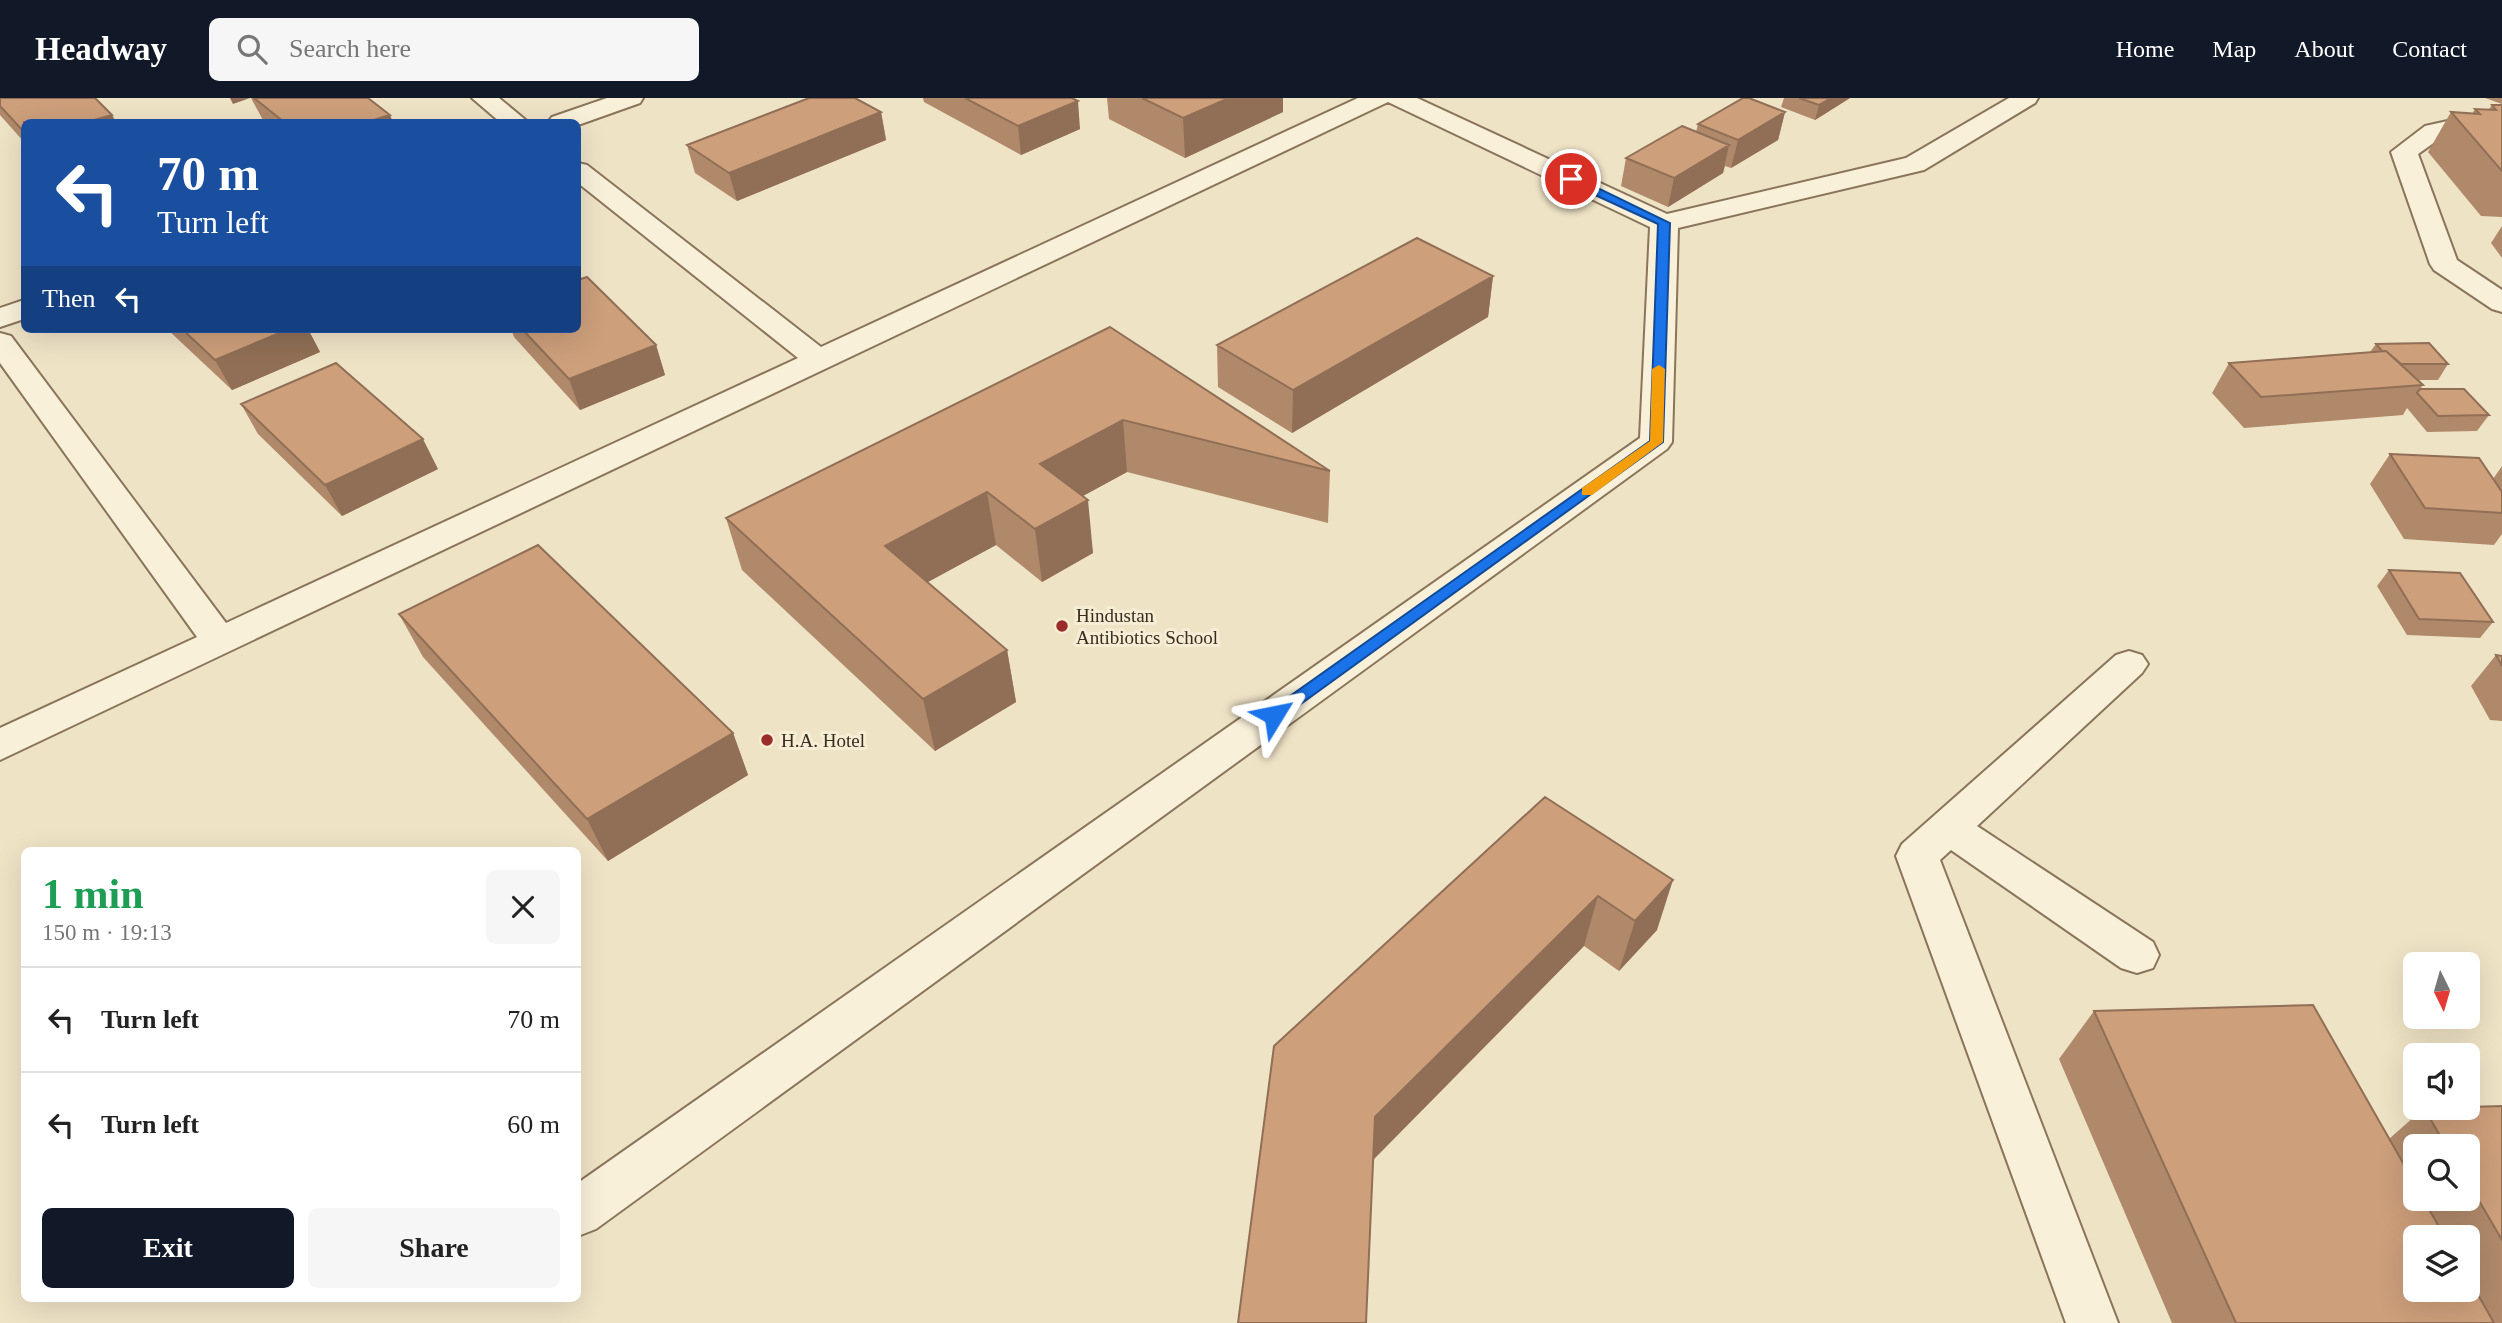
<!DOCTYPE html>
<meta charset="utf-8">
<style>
:root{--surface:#fff;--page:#f6f6f6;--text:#222;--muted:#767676;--line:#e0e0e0;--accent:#111827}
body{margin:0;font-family:"Times New Roman",serif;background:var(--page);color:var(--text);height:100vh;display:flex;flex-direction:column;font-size:26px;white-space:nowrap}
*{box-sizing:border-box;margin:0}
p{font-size:23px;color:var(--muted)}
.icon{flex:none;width:38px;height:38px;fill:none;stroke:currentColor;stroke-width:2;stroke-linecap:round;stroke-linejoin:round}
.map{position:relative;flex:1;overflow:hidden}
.panel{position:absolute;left:21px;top:749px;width:560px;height:455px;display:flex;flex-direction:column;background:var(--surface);border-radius:10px;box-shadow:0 7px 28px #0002}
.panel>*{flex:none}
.top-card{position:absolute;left:21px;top:21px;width:560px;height:214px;border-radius:10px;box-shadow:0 7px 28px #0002;background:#1a4fa0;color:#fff;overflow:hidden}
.needle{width:46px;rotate:175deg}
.buttons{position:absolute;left:2403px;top:854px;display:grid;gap:14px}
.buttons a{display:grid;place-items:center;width:77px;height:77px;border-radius:10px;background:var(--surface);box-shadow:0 7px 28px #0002;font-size:35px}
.pin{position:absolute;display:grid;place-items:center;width:60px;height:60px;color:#fff;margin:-30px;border:4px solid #fff;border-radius:50%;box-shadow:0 2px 7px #0007}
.me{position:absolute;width:77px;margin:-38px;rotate:55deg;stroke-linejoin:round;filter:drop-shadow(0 0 5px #0008)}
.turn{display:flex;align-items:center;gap:24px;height:147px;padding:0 21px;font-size:32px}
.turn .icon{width:91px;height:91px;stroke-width:2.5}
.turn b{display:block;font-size:49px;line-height:60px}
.then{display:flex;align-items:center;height:66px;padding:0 21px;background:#0003;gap:14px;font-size:26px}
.round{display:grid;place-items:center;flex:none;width:74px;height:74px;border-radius:10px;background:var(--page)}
.summary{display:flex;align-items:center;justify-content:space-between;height:119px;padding:0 21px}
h1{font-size:42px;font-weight:700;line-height:52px;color:#1e9e55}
.primary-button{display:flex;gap:14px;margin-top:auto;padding:14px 21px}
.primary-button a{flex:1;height:80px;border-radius:10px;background:var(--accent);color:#fff;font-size:28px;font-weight:700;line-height:80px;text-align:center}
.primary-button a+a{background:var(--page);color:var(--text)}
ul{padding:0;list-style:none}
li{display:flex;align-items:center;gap:21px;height:105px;padding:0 21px;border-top:2px solid var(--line)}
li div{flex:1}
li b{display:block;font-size:26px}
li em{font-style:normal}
header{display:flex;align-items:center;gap:42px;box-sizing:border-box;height:98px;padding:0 35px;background:var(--accent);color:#fff}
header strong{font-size:33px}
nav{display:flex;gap:38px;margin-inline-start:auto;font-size:24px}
.search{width:490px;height:63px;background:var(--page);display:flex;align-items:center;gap:18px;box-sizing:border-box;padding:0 24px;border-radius:10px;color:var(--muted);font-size:26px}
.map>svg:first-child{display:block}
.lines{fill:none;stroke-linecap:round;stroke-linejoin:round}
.minor-casing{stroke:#8a755b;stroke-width:4}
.minor{fill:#f9f0d9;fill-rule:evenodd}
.wall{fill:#b0896a;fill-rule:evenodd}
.shaded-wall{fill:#906f56}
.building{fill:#cd9f7b;stroke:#906f56;stroke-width:2}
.route{fill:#1a73e8;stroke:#114b97;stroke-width:2}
.slow{fill:#f59e0b}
.poi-dot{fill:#9a2c2a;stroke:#f6edd5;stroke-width:2.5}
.labels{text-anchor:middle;stroke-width:6;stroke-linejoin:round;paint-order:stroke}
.poi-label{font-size:19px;fill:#3a2d1f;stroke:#f6edd5;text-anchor:start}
</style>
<header>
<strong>Headway</strong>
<div class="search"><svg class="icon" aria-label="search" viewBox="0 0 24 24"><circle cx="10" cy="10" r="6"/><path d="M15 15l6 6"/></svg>Search here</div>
<nav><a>Home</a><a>Map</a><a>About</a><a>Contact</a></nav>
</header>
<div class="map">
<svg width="2502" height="1225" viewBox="0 0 2502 1225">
<rect width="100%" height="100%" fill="#efe3c6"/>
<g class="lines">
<defs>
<path id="minor" d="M472,0h27l29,24h-28z
M607,0h36l-3,5 -62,22v-3h-30l4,-5z
M1358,0h59l250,116 239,-56 103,-60h29l-3,5 -111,67 -246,58 -6,214 -5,7 -1071,780 -18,7v-53l1062,-745 10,-211 -262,-125 -1388,658v-32l197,-91 -197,-274v-30l11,3 215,287 572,-265 -220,-175v-20l9,2 234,182z
M2502,11v14l-60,14 -24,17 39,106 45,30v22l-10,-3 -58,-39 -4,-6 -39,-112 34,-26z
M24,202v19l-24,8v-19z
M2129,553l13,4 6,9 -6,9 -165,153 176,116 6,13 -6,13 -16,5 -16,-5 -170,-118 -11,10 178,463h-52l-170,-467 6,-12 214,-189z"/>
</defs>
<use href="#minor" class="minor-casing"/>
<use href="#minor" class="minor"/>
</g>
<path class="wall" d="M0,0l24,24v20l-24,-27z
M251,0h117l25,24h-129z
M923,0h149l8,31 -59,26 -97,-53z
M1107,0h176v14l-98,46 -76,-39z
M1784,0h66l-35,22 -34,-13z
M2485,0h17v6z
M2492,7h10v112l-21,-1 -53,-64 23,-40 21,2 3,-5h14z
M881,14l5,28 -149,61 -42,-28 -8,-28z
M1785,14l-7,28 -47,28 -6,-2 -2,7 -55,34 -47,-21 5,-28 70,-26 2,-8z
M2502,128v32l-11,-15z
M1493,178l-5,41 -196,116 -74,-46 -1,-42z
M1110,229l220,144 -2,52 -201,-51 -44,24 10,57 -51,29 -46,-37 -69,37 80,68 9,52 -81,49 -193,-181 -16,-52z
M167,231h141l12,23 -88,38z
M511,231h67l78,16 9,30 -85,35 -66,-73z
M2376,246l72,20 -10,16h-21l6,5 -3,4 69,26 -12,16 -50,1 -20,-24 -4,7 -159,13 -32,-35 17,-30 141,-11z
M241,306l197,65 -96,47 -84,-82z
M2390,356l103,25 9,-13v68l-8,11 -90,-6 -34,-55z
M2389,472l104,52 -13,16 -73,-3 -30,-49z
M399,516l334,119 15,42 -140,86 -185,-204z
M2496,557l6,1v65l-12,-1 -19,-34z
M1545,699l112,133 -38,41 -35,-25 -211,214 -135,163z
M2094,913l295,128 35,-31 78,-2v217h-330l-113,-264zM2415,1048h53v53h-53zM2415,1139h53v53z"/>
<path class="shaded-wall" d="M230,0h20l-17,6z
M1229,0h54v14l-98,46 -2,-40z
M1831,0h19l-35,22 4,-15z
M1078,3l2,28 -59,26 -3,-29z
M881,14l5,28 -149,61 -8,-28z
M1785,14l-7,28 -47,28 7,-28z
M112,17l4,7h-29z
M390,17l3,7h-26z
M1729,47l-6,28 -55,34 6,-29z
M1493,178l-5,41 -196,116 1,-43z
M289,231h19l12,23 -88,38 -17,-30z
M656,247l9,30 -85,35 -11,-31z
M1123,322l4,52 -81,44 -6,-52z
M423,341l15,30 -96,47 -17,-31z
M987,394l9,53 -99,54 -12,-53z
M1088,402l5,53 -51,29 -7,-53z
M1007,552l9,52 -81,49 -12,-52z
M733,635l15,42 -140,86 -21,-42z
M1673,782l-16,50 -38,41 16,-50z
M1598,798l-14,50 -214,217 5,-46z"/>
<path class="building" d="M0,0h95l17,17 -25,7h-63v10l-24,-26z
M254,0h114l22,17 -23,7h-83z
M809,0h46l26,14 -152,61 -42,-28z
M965,0h107l6,3 -60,25z
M1142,0h87l-46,20z
M1743,0h6l36,14 -47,28 -40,-16z
M1799,0h32l-12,7z
M2492,7h10v66l-51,-59 29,2 -5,-5 21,1z
M1682,28l47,19 -55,33 -48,-20z
M1417,140l76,38 -200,114 -76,-45z
M587,179l69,68 -87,34 -47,-50h56v-49z
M1110,229l220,144 -207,-51 -83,44 48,36 -53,29 -48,-37 -102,54 122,104 -84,49 -197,-181z
M182,231h107l-74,31z
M2429,245l19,21h-47l-15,-13h-4l-6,-7z
M2386,253l37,34 -162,12 -32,-34z
M336,265l87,76 -98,46 -84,-81z
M2420,291h44l25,26 -51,1 -21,-23z
M2390,356l89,4 23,34v21l-77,-5z
M538,447l195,188 -146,86 -188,-205z
M2389,472l71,3 33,49 -74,-3z
M2496,557l6,1v10z
M1545,699l128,83 -38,41 -37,-25 -223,221 -9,206h-128l36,-277z
M2313,907l102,179v15h8l22,38h-30v53h53v-13l26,46h-258l-142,-312z
M2502,1008v134l-34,-58v-36h-22l-22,-38h44v-1z"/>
<path class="route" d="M1567,79h8l95,46 -7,219 -383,277h-11l-3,-4 3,-4 381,-270 8,-217 -91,-42z"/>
<path class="slow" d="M1659,267l6,4 -2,73 -71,53h-10v-7l68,-47 2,-72z"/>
<g class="poi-dot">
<circle cx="1062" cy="528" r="7"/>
<circle cx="767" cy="642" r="7"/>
</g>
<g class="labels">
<g class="poi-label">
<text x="1076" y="524">Hindustan<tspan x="1076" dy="22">Antibiotics School</tspan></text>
<text x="781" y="649">H.A. Hotel</text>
</g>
</g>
</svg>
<div class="buttons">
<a><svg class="needle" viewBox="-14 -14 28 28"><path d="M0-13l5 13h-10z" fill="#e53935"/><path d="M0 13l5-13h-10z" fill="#767676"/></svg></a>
<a><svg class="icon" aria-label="sound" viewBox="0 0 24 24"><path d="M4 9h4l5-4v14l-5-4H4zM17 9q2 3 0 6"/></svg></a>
<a><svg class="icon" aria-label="search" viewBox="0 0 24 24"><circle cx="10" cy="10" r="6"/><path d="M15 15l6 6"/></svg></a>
<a><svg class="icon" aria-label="layers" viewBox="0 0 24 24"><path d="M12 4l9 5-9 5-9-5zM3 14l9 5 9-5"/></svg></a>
</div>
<div class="pin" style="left:1571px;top:81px;background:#d93025"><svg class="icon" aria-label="arrive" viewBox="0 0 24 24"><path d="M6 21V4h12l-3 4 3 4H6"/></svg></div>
<svg class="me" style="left:1274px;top:617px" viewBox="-20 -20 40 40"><path d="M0-17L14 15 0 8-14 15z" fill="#1a73e8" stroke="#fff" stroke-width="4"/></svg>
<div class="top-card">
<div class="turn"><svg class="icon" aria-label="left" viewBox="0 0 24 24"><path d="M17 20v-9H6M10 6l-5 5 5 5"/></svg><div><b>70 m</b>Turn left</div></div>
<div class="then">Then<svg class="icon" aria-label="left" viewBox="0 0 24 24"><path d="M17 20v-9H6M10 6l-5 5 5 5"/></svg></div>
</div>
<section class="panel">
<div class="summary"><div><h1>1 min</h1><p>150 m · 19:13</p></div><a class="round"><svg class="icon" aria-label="close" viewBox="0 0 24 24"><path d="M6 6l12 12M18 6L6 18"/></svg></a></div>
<ul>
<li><svg class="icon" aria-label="left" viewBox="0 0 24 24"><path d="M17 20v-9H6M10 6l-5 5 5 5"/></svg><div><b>Turn left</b></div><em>70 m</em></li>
<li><svg class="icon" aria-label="left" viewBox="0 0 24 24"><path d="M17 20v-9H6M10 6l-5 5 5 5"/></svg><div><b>Turn left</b></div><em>60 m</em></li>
</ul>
<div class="primary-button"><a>Exit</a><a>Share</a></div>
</section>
</div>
